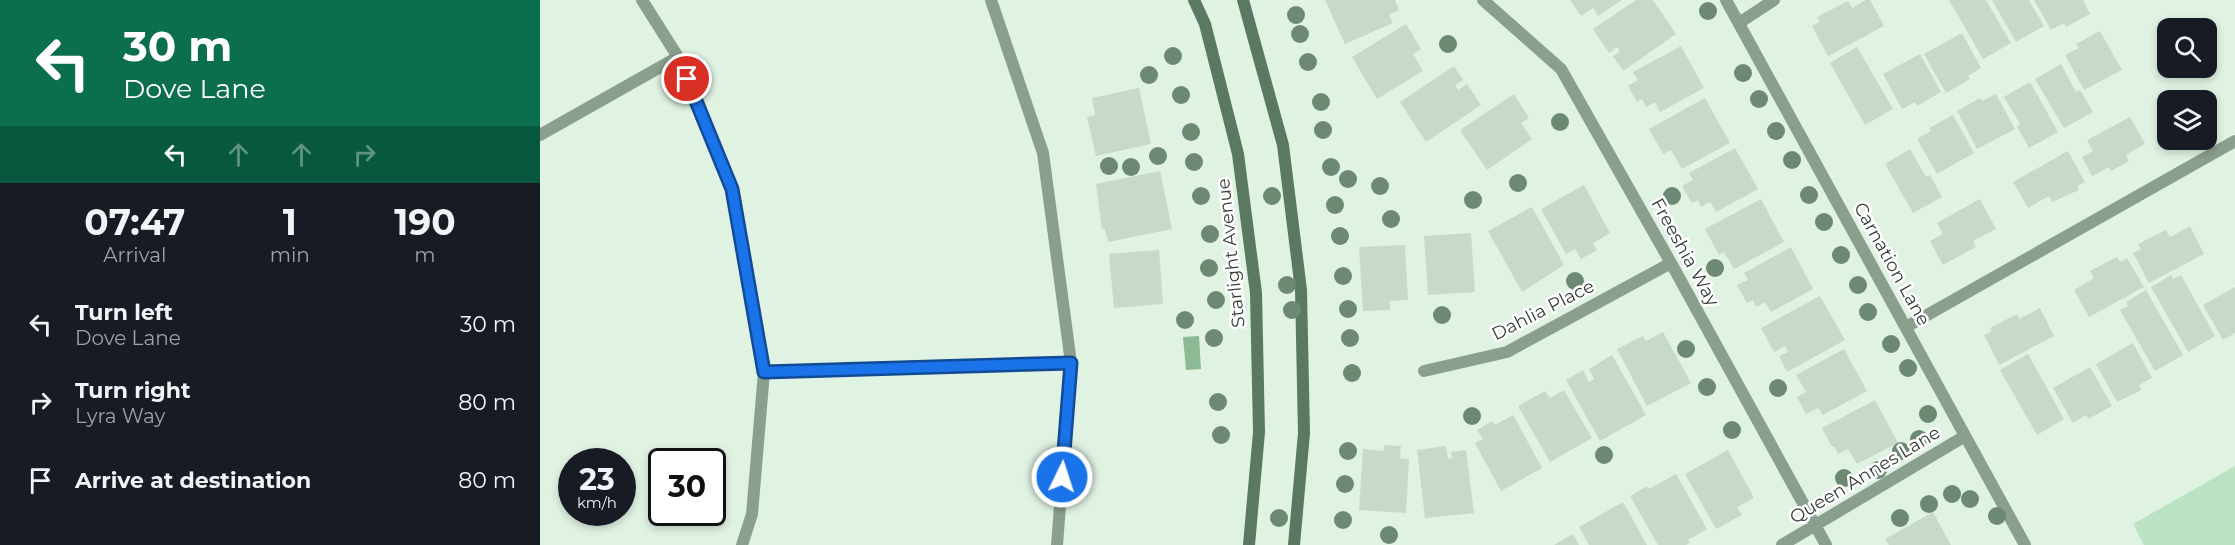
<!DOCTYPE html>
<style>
:root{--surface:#171b24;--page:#20242c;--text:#f1f3f6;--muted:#9ea1a6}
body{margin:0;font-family:Montserrat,sans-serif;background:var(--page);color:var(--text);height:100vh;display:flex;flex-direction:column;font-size:22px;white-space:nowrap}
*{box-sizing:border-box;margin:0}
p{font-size:20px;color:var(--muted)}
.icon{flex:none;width:33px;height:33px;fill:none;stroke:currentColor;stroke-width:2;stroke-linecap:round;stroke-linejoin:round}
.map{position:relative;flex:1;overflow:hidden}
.side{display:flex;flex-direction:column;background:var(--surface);width:540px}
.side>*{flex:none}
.top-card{background:#0b6e4f;color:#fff;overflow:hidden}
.fabs{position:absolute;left:1617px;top:18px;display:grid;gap:12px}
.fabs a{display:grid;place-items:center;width:60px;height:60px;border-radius:12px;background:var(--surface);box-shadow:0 3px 9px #0003;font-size:30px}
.speed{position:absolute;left:18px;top:448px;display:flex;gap:12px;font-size:30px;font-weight:700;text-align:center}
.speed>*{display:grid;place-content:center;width:78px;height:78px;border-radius:50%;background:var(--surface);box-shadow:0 3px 9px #0003;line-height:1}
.speed small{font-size:15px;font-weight:400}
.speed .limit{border:3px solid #111;border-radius:9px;background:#fff;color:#111}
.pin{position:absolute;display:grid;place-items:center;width:51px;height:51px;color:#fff;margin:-26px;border:3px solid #fff;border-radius:50%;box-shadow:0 2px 6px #0007}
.me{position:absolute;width:66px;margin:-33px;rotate:4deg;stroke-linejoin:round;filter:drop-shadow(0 0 4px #0008)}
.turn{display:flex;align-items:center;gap:21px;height:126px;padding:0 24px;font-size:27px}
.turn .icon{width:78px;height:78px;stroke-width:2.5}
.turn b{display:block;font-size:42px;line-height:51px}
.lanes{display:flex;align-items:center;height:57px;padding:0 24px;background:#0003;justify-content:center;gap:30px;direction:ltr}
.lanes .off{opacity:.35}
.eta{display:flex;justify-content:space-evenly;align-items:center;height:102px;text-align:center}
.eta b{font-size:36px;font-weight:700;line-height:42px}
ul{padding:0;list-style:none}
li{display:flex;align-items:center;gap:18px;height:78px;padding:0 24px}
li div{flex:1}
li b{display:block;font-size:22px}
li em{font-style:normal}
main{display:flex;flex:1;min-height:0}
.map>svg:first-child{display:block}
.green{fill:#bbe3c3}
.water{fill:#8bba94}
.building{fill:#c6d9ca}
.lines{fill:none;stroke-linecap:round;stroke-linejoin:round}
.street{stroke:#8b9f8e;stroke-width:12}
.secondary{stroke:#5b7961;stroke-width:12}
.tree{fill:#6d8974}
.route-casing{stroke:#114b97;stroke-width:15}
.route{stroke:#1a73e8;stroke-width:10}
.labels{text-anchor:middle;stroke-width:5;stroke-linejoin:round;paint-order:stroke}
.street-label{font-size:18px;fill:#353d37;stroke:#fff}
</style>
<main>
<section class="side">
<div class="top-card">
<div class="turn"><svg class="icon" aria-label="left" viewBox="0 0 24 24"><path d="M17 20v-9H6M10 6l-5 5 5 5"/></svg><div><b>30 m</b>Dove Lane</div></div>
<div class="lanes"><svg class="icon" aria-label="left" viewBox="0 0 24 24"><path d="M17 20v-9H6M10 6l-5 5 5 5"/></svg><svg class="icon off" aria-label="ahead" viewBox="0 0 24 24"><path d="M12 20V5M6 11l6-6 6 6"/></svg><svg class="icon off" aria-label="ahead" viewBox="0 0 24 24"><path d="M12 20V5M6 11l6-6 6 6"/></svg><svg class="icon off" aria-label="right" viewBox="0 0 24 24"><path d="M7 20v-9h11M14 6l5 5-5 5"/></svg></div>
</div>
<div class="eta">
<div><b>07:47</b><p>Arrival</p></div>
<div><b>1</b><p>min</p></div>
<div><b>190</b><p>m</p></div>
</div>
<ul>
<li><svg class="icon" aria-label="left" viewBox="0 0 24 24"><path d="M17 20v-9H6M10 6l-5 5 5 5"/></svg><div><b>Turn left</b><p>Dove Lane</p></div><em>30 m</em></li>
<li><svg class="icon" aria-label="right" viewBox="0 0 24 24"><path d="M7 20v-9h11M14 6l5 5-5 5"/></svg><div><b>Turn right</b><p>Lyra Way</p></div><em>80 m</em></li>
<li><svg class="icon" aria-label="arrive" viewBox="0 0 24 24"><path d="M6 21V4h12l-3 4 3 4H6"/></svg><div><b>Arrive at destination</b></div><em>80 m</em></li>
</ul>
</section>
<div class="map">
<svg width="1695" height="545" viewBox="0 0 1695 545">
<rect width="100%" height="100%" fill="#e0f3e3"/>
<path class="green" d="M1695,466v79h-91l-11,-21z"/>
<path class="water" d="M659,336l2,33 -15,1 -3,-33z"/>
<path class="building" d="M785,0h70l4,10 -10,5 4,8 -48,21z
M1030,0h52l-24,16 -5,-8 -12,8z
M1096,0h17l23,34 -53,37 -10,-15 7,-4 -3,-5 -8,6 -16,-24z
M1326,0h4l14,26 -56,30 -16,-30 8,-4 -3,-5 31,-16 4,7z
M1409,0h37l25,43 -28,16z
M1452,0h37l15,26 -28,16z
M1494,0h49l7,14 -24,13 -2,-4 -13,7z
M866,24l15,25 -8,5 10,17 -46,28 -25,-42z
M1560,31l22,39 -38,20 -19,-35 14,-7 -3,-4z
M1422,33l19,35 -13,8 2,3 -24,14 -22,-39z
M1141,46l23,42 -44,24 -5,-10 -9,5 -4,-8 -5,3 -9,-16 10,-6 -5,-8z
M1317,47l36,62 -28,16 -35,-62z
M1380,54l21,38 -24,14 -2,-4 -13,7 -19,-35z
M1521,64l15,28 4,-2 13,22 -29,16 -29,-49z
M914,66l9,14 -8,5 3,5 9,-6 14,21 -55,37 -26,-40z
M1490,82l28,50 -29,16 -12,-22 3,-2 -16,-27z
M599,88l12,56 -55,12 -9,-39 8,-2 -3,-17z
M974,94l15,24 -8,5 11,16 -45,31 -27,-40z
M1456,94l19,35 -38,20 -20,-38 23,-13 2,3z
M1165,98l25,45 -48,26 -11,-19 -8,4 -14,-25z
M1413,115l21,38 -37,21 -20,-35 14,-8 -2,-3z
M1590,117l15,27 -19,11 3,6 -18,10 -2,-4 -17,9 -10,-19 11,-6 -6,-11z
M1195,148l23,41 -42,23 -6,-10 -9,5 -3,-7 -6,3 -10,-17 11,-6 -4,-7z
M1370,149l16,28 4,-2 12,22 -29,16 -28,-49z
M1528,151l17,31 -8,4 2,4 -27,12 -3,-6 -21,12 -15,-26z
M620,171l12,58 -64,13 -3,-13h-3l-6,-45z
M1044,185l26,48 -17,10 4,7 -16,9 -6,-10 -9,5 -25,-45z
M1221,199l23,43 -50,27 -10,-17 -5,3 -14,-26z
M1440,199l16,30 -23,12 3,6 -33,18 -13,-24 13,-7 -6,-11z
M992,207l32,58 -42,27 -34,-61z
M1650,226l14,28 -55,29 -16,-30 8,-4 -3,-5 28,-14 4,7z
M931,233l4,59 -47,3 -4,-59z
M865,245l3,55 -18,1v9l-27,1 -4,-64z
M1251,247l22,42 -42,23 -6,-10 -9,5 -3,-7 -6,3 -10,-18 11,-5 -4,-7z
M619,250l4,54 -49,4 -5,-54z
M1577,257l3,5 7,-4 17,29 -55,30 -15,-27 20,-12 -4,-7z
M1631,275l2,4 8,-4 34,61 -27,16 -37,-65z
M1695,287v46l-12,7 -20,-35z
M1606,290l37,65 -28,16 -35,-61 8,-4 -2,-4z
M1280,296l25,44 -58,32 -8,-16 9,-4 -3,-6 -11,6 -13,-24z
M1500,308l14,28 -55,29 -15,-30 8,-4 -2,-3 27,-14 2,5z
M1123,332l28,51 -44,23 -30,-57 26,-13 3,5z
M1593,343l19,35 -13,7 2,5 -24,12 -21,-38z
M1304,349l23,42 -44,24 -5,-7 -12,6 -9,-17 9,-5 -10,-17z
M1488,354l36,65 -27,16 -37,-65z
M1072,355l34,60 -46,26 -34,-61 17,-10 6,12 5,-3 -5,-10z
M1550,367l22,39 -24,13 -2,-4 -13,8 -20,-35z
M1024,390l28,48 -42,24 -32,-56 27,-15 5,7z
M1335,400l23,43 -41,21 -9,-15 -10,5 -4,-8 -2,1 -10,-19z
M973,415l29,53 -41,23 -26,-48 8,-4 -6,-9 15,-9 3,4z
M844,445l17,1 -1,12 9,1 -3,54 -47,-3 4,-61 21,2z
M906,446l2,13 4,-1 -1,-6 15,-2 8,63 -49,5 -8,-68z
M1188,450l26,48 -17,9 5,8 -26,14 -31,-55z
M1136,474l31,55 -19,11 2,3 -4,2h-28l-28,-49 17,-10 2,3z
M1083,502l24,43h-58l-10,-18z
M1393,512l18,33h-62l-4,-6z
M1033,534l6,11h-25z"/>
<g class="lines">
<path class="street" d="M102,0l36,57 54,132 32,183 -12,142 -10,31
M451,0l52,153 28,210 -14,182
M943,0l78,69 110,194 155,282
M1186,0l299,545
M1199,23l35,-23
M0,135l138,-78
M1366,327l329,-186
M884,371l83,-19 164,-89
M224,372l307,-9
M1242,545l183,-109"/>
<path class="secondary" d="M654,0l11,24 33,130 18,139 3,139 -10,113
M703,0l40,145 18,145 3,143 -10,112"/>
</g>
<g class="tree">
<circle cx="1168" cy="11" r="9"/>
<circle cx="756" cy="15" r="9"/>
<circle cx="760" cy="34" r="9"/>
<circle cx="908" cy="44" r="9"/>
<circle cx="633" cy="56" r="9"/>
<circle cx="768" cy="62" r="9"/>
<circle cx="1203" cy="73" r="9"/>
<circle cx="609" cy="75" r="9"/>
<circle cx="641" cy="95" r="9"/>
<circle cx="1219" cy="99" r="9"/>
<circle cx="781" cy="102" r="9"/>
<circle cx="1020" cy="122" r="9"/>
<circle cx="783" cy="130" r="9"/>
<circle cx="1236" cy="131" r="9"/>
<circle cx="651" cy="132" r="9"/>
<circle cx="618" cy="156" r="9"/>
<circle cx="1252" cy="160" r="9"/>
<circle cx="654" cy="162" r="9"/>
<circle cx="569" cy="166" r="9"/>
<circle cx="591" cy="167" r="9"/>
<circle cx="791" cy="167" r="9"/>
<circle cx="808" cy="179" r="9"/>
<circle cx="978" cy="183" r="9"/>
<circle cx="840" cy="186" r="9"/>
<circle cx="1269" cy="195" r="9"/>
<circle cx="661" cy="196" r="9"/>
<circle cx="732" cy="196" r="9"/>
<circle cx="1132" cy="196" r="9"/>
<circle cx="933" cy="200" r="9"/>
<circle cx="795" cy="205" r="9"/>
<circle cx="851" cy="219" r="9"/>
<circle cx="1284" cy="222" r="9"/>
<circle cx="670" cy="234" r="9"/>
<circle cx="800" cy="236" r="9"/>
<circle cx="1301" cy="255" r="9"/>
<circle cx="669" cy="268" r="9"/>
<circle cx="1175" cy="268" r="9"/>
<circle cx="803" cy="276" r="9"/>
<circle cx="1035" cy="281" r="9"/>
<circle cx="747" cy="285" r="9"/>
<circle cx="1318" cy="285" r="9"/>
<circle cx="676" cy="300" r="9"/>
<circle cx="808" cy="309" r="9"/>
<circle cx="752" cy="310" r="9"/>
<circle cx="1328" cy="312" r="9"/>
<circle cx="902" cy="315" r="9"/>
<circle cx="645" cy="320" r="9"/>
<circle cx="674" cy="338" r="9"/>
<circle cx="810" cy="338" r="9"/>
<circle cx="1351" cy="344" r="9"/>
<circle cx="1146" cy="349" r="9"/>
<circle cx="1368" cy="368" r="9"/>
<circle cx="812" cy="373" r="9"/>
<circle cx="1167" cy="387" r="9"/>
<circle cx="1238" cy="388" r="9"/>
<circle cx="678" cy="402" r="9"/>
<circle cx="1388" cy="414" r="9"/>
<circle cx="932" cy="416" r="9"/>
<circle cx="1192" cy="430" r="9"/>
<circle cx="681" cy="435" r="9"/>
<circle cx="1379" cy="439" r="9"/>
<circle cx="808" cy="451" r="9"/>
<circle cx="1361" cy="451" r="9"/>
<circle cx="1064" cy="455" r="9"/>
<circle cx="1338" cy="470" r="9"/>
<circle cx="1304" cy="478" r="9"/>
<circle cx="805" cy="484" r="9"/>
<circle cx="1412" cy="494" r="9"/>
<circle cx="1430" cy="499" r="9"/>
<circle cx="1389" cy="504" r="9"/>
<circle cx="1457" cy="516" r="9"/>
<circle cx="739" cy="518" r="9"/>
<circle cx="1360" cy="518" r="9"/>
<circle cx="803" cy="520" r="9"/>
<circle cx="849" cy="535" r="9"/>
</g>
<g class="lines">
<defs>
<path id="route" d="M147,79l45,110 32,183 307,-9 -9,114"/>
</defs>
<use href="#route" class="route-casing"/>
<use href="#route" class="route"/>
</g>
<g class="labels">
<g class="street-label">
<text transform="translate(1145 252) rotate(61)" y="6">Freeshia Way</text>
<text transform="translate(691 253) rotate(-96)" y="6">Starlight Avenue</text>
<text transform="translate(1352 264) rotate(61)" y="6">Carnation Lane</text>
<text transform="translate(1003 310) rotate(-27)" y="6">Dahlia Place</text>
<text transform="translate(1325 475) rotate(-31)" y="6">Queen Annes Lane</text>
</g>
</g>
</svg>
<div class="fabs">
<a><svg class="icon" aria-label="search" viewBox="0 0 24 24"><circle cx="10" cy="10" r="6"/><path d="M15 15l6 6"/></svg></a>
<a><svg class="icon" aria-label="layers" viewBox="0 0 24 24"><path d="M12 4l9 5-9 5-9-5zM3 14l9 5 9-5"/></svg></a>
</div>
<div class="speed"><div>23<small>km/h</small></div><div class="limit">30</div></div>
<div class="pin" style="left:147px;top:79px;background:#d93025"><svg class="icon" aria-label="arrive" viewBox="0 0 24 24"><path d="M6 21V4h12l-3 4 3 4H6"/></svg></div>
<svg class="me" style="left:522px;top:477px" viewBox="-20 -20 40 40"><circle r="17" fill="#1a73e8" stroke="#fff" stroke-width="3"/><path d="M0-11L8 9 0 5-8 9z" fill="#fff"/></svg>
</div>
</main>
